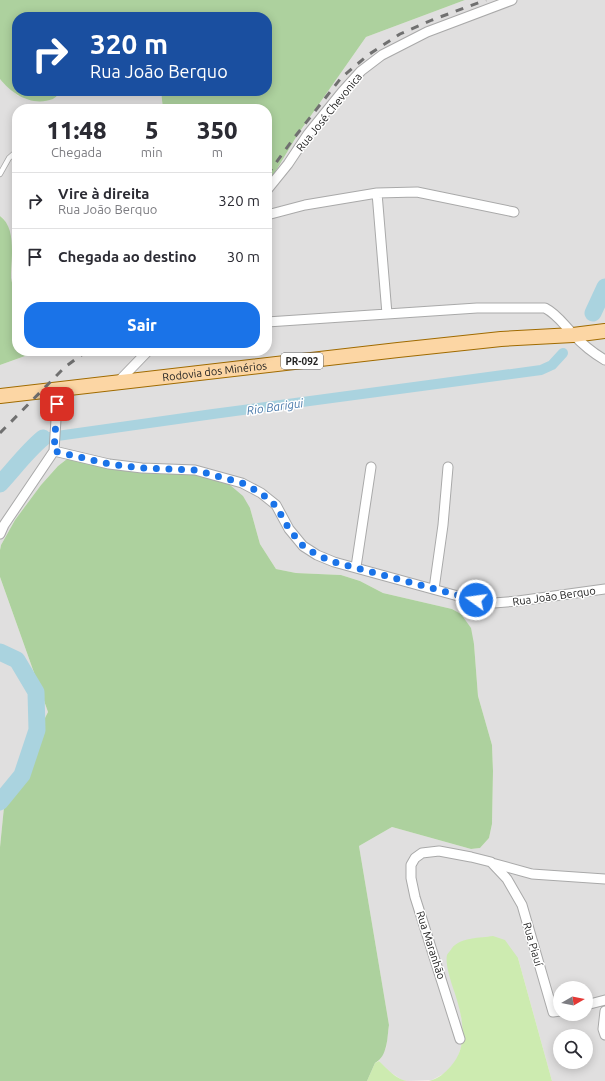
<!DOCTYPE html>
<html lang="pt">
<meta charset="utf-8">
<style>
:root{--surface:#fff;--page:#f2f2f3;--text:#2b2b33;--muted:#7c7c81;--line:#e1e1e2;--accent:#1a73e8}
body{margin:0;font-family:Ubuntu,sans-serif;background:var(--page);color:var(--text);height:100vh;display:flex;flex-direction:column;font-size:15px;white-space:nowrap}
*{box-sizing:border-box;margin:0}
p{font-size:13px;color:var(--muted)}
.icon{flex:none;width:22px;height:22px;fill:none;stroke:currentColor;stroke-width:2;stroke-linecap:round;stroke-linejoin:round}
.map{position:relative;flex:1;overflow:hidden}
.panel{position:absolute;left:12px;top:104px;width:260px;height:252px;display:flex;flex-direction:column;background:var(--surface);border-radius:16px;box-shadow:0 2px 10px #0003}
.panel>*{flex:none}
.top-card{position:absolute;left:12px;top:12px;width:260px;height:84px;border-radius:16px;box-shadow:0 2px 10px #0003;background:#1a4fa0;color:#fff;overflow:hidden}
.needle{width:26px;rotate:81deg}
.tools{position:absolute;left:553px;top:981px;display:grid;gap:8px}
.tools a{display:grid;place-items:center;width:40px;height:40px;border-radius:50%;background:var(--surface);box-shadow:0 2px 10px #0003;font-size:20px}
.pin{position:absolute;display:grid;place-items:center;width:34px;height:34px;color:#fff;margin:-17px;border-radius:8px;box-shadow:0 2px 6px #0006}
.me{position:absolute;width:44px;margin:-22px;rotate:284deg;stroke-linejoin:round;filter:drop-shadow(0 0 3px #0008)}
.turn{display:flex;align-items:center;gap:14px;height:84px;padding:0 12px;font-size:18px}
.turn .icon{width:52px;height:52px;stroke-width:2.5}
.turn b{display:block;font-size:28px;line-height:34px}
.eta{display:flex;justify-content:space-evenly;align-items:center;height:68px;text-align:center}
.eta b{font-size:24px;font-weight:800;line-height:28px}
.action{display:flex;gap:8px;margin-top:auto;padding:8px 12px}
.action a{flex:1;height:46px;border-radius:16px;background:var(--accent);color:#fff;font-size:16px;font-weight:800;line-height:46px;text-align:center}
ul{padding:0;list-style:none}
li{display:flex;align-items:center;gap:12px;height:56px;padding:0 12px;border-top:1px solid var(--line)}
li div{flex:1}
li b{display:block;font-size:15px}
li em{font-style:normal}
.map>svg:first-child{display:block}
.residential{fill:#e0dfdf;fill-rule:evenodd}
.grass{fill:#cdebb0}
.forest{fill:#add19e}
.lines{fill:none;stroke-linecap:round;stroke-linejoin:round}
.canal{stroke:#aad3df;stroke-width:10}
.river{stroke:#aad3df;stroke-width:17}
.lane-casing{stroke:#a9a9a9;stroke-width:6}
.street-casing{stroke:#a9a9a9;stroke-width:11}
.primary-casing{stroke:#a06b00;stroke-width:16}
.lane{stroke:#fff;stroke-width:4.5}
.street{stroke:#fff;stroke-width:9}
.primary{stroke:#fcd6a4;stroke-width:14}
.rail{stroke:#707070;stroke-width:3;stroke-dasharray:8 8;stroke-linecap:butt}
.route{stroke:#1a73e8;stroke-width:7;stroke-dasharray:0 12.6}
.labels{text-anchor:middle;stroke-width:3;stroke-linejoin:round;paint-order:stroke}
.shield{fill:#fff;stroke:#646464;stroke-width:1}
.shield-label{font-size:10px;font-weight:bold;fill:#222}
.street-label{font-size:11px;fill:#222;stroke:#fff}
.water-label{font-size:12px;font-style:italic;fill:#4a7aab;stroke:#fff}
</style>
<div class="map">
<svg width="605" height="1081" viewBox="0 0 605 1081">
<rect width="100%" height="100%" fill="#f2efe9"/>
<path class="residential" d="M465,0h140v1081h-53l-34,-123 -60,43 5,24v16l-6,19 -12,13 -13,7 -25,1 -5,-1 -15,-10 -8,-9 7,-13 3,-23 -30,-179 33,-19 79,22 9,-1 9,-10 3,-14 1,-53 -1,-26 -14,-49 -4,-52 -13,-30 -9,-5 -69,-16 -23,-12 -19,-6 -45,-2 -20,-4 -16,-25 -10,-36 -183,-49 -9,7 -17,19 -26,35 -14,25 -1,5v-185l39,-14h228v-171l3,-1 7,-10 21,-35 68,-97zM560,988h26v26h-26zM560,1036h26v26h-26z
M0,79l18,17 35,3 10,-8h98l2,18h-146v190l-6,-20 2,-24 -9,-36 -4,-3z
M0,577l48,135 -43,85 -5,50z"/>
<path class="grass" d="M493,936l12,4 13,18 34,123h-123c9,-2 16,-8 22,-15 20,-22 10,-56 1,-81 -2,-7 -7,-22 -5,-30 1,-2 4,-5 5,-7 9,-11 28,-10 41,-12z
M379,1061c8,8 17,18 28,20h-40l8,-18z"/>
<path class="forest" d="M0,0h465l-99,37 -68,97 -21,35 -7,10 -3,1v-71h-104l-2,-18h106v-74h-250v74h46c-3,2 -7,6 -10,8 -21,8 -41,-5 -53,-20z
M0,216c17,12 11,44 11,62 1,7 4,13 6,20 2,14 0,38 0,53h22l-39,14z
M80,456l116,18 21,5 13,6 13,11 7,12 10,36 16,25 20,4 45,2 19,6 23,12 69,16 9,5 10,14 3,16 4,52 14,49 1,26 -1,53 -3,14 -9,10 -9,1 -79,-22 -33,19 30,179c-2,13 -1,31 -14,38l-8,18h-367v-234l5,-50 43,-85 -48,-135v-27l1,-5 14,-25 26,-35 17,-19 9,-7z"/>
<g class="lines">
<path class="canal" d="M43,438l170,-24 328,-44 11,-5 11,-12"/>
<path class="river" d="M593,313l12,-26
M0,484c14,-15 27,-33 43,-46
M0,652l17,8 19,32 1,38 -15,45 -22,27"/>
<defs>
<path id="lane" d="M0,174l9,-16 8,-7"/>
<path id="street" d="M267,190l21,-26 20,-30 34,-42 19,-21 21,-16 45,-23 85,-32
M377,193l10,121
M267,215l38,-10 72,-12 40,-1 97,20
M267,322l210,-14h68c12,6 19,17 28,26 9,10 20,19 32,26
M117,383l31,-32
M58,388l-4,63 55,13 33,4 53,2 47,13 19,10 15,12 13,24 14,17 14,9 17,7 124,34 36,7 24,-2 87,-12
M0,534l4,-9 50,-74
M356,567l15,-100
M434,589l9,-64 5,-58
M492,863l40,11 73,5
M586,1005l19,-5
M605,1011l-2,18 2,6
M460,1039l-45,-142 -4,-19v-13l4,-7 7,-5 17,-2 32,6 20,5 16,17 15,26 31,107 7,-1"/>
<g id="primary">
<path id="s1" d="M0,396l398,-46 103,-11 72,-4 32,-4"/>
</g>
</defs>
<use href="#lane" class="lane-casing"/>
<use href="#street" class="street-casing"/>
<use href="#primary" class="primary-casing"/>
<use href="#lane" class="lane"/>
<use href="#street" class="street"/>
<use href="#primary" class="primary"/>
<path class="rail" d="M267,175l27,-37 47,-60 27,-23 32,-21 32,-14 54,-20
M0,433l65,-66 22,-16"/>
</g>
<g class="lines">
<path class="route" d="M57,404l-3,47 55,13 33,4 53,2 47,13 19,10 15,13 13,23 14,17 14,9 17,7 142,38"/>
</g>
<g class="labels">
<rect class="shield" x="281" y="353" width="42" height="16" rx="3"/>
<g class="shield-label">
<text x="302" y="365">PR-092</text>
</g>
<g class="street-label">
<text transform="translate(329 112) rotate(-51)" y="4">Rua José Chevonica</text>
<text dy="4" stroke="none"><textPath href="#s1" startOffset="216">Rodovia dos Minérios</textPath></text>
<text transform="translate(554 596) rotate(-8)" y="4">Rua João Berquo</text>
<text transform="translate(533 944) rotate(74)" y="4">Rua Piauí</text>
<text transform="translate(431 945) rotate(72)" y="4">Rua Maranhão</text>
</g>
<g class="water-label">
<text transform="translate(275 407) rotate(-8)" y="4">Rio Barigui</text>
</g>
</g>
</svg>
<div class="tools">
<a><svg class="needle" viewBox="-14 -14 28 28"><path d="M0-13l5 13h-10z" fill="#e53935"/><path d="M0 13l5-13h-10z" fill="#7c7c81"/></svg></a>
<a><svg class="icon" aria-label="search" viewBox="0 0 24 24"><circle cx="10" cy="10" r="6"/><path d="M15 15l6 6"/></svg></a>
</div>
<div class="pin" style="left:57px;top:404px;background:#d93025"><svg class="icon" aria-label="arrive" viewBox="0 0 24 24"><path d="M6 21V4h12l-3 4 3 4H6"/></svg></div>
<svg class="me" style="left:476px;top:600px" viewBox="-20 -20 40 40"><circle r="17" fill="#1a73e8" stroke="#fff" stroke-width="3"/><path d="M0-11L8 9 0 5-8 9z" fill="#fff"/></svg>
<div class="top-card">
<div class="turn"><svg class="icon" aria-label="right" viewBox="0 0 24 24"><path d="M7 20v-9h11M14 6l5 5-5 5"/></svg><div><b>320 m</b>Rua João Berquo</div></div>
</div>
<section class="panel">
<div class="eta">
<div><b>11:48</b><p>Chegada</p></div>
<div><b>5</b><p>min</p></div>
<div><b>350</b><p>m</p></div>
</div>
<ul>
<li><svg class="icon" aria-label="right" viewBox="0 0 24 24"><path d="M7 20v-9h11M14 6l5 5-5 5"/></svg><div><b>Vire à direita</b><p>Rua João Berquo</p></div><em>320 m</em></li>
<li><svg class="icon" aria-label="arrive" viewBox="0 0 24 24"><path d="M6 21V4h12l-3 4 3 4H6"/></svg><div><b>Chegada ao destino</b></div><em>30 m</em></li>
</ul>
<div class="action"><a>Sair</a></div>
</section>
</div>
